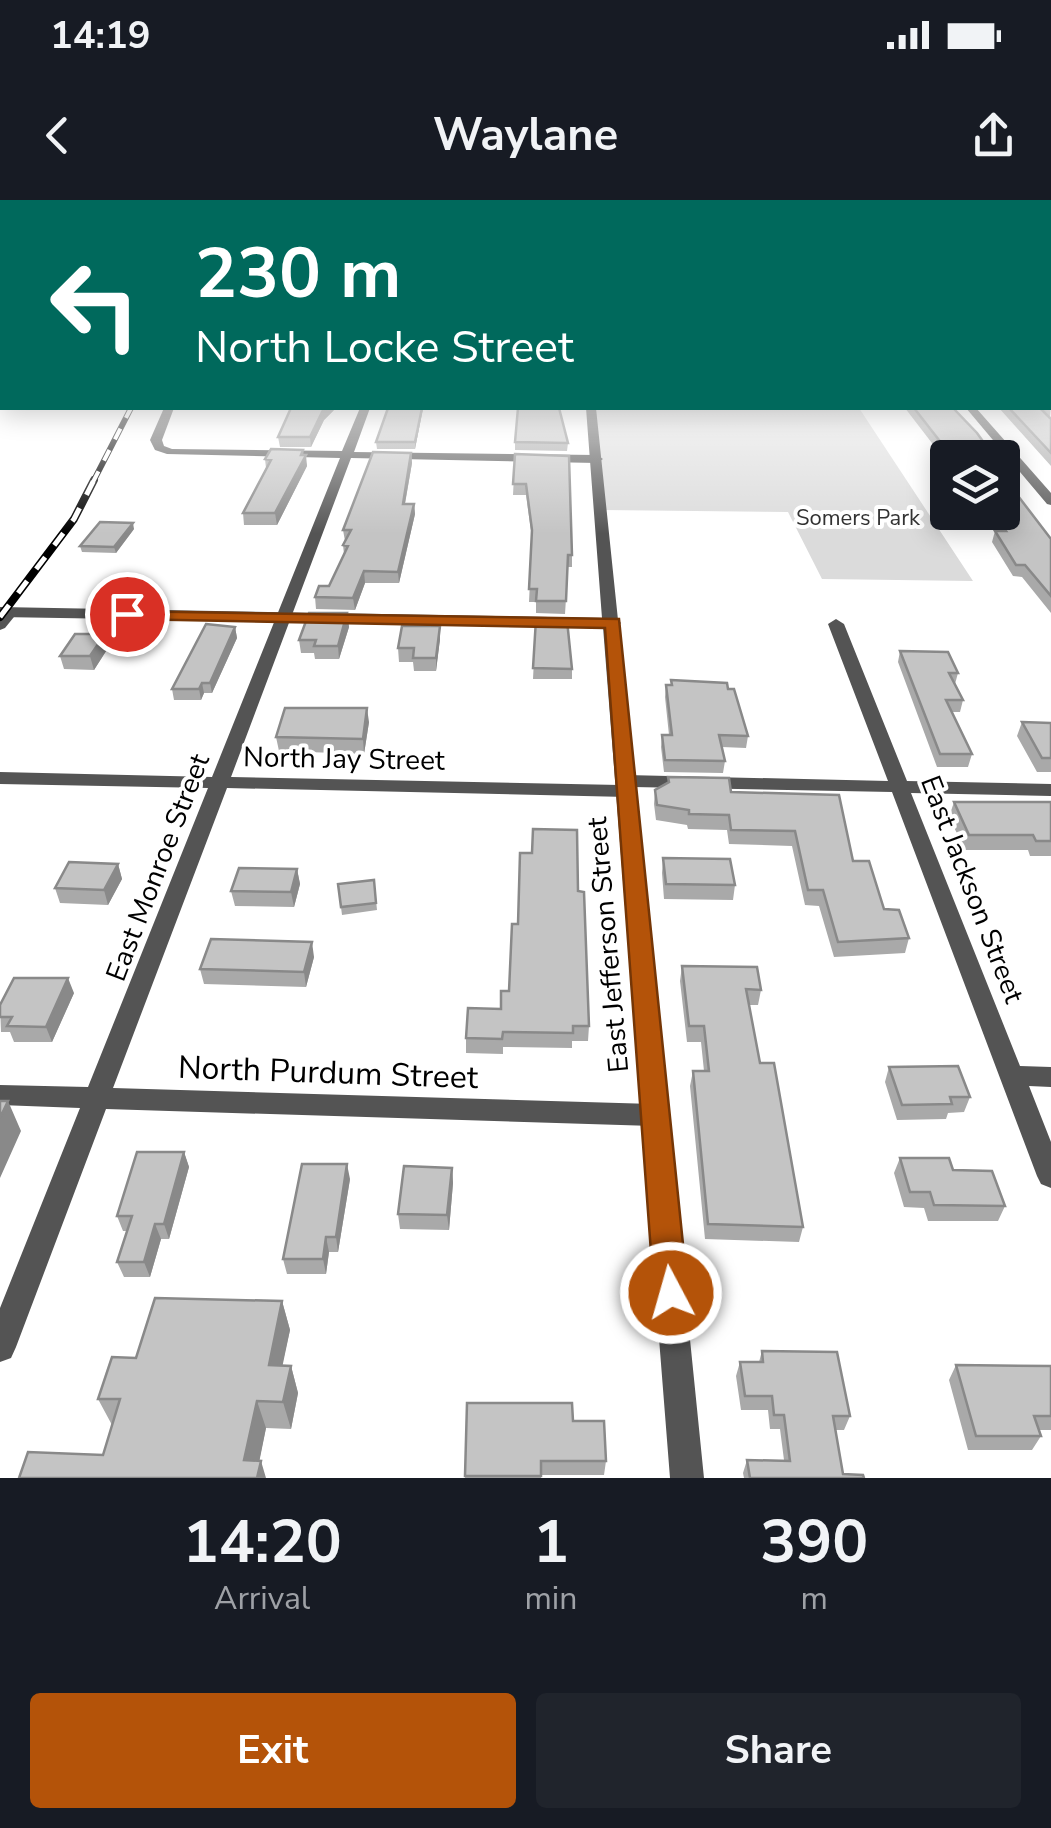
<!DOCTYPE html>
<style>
:root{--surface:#171b24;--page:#20242c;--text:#f1f3f6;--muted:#9ea1a6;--accent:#b45309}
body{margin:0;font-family:"Nunito Sans",sans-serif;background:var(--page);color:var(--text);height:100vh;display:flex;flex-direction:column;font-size:38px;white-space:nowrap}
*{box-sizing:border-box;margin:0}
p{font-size:32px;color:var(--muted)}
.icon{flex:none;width:55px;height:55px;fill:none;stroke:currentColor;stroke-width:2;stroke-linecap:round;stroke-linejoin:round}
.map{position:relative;height:1278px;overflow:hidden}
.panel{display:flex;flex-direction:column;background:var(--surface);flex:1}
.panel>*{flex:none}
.banner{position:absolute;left:0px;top:0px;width:1052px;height:210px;box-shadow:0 5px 25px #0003;background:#00695c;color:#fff;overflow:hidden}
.fabs{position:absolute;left:930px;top:240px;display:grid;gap:20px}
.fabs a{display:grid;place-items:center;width:90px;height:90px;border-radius:10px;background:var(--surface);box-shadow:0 5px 25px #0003;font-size:50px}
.pin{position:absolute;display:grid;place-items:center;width:85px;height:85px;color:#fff;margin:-42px;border:5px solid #fff;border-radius:50%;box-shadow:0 2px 10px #0007}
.me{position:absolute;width:110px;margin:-55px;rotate:354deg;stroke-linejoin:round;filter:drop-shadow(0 0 8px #0008)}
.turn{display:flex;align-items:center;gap:35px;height:210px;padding:0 30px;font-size:45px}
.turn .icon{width:130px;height:130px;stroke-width:2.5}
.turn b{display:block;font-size:70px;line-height:85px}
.eta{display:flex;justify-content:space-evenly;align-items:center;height:170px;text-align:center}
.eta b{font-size:60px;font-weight:700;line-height:70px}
.primary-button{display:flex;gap:20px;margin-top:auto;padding:20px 30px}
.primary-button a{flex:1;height:115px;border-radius:10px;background:var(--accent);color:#fff;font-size:40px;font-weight:700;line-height:115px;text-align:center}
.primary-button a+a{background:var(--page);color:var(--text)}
.status{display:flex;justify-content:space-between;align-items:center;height:70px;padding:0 50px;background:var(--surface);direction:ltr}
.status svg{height:28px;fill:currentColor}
header{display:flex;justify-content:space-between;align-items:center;height:130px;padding:0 30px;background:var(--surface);font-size:45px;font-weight:700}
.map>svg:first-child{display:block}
.green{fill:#dbdbdb}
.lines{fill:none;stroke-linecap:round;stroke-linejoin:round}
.minor{fill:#545454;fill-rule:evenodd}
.tertiary{fill:#545454;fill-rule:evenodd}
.rail-far1-casing{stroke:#000;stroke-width:6}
.rail-casing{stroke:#000;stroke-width:8}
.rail-far1{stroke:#fff;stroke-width:4;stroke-dasharray:12;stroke-linecap:butt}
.rail{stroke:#fff;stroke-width:5;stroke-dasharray:15;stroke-linecap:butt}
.wall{fill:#a9a9a9}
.shaded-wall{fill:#898989}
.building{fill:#c4c4c4;stroke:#898989;stroke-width:2.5}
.route{fill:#b45309;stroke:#753606;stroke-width:2.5}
.labels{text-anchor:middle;stroke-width:8;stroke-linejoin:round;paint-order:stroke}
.far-park-label{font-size:22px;fill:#323232;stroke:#fff}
.street-label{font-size:28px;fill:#000;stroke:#fff}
.near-street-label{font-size:32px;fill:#000;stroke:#fff}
</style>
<div class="status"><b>14:19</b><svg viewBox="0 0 49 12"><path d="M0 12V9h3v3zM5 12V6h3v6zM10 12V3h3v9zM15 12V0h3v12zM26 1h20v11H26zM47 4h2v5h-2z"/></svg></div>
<header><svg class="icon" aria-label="back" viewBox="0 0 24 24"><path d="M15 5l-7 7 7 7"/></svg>Waylane<svg class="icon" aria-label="share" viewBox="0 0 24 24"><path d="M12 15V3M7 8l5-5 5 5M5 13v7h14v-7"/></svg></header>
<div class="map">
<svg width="1051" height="1278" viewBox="0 0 1051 1278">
<rect width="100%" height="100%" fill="#fff"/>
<path class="green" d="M591,208h268l114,173 -151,-2 -34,-67 -185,-2z"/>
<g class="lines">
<path class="minor" d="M1050,190h1v6h-1z
M164,208h10l-12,32 2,6 8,3 170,2 18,-43h10l-16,44 243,3 6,4 -6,4 -246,-5 -120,319 389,8 -3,-4 9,-6 262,6 -60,-157 8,-5 8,5 63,157 144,3v12l-140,-3 109,273 31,1v20l-22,-1 22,56v46l-10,-4 -4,-8 -145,-384 -259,-5 3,4 -9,6 -400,-9 -114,300 540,16 9,3 4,8 -4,8 -9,3 -547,-17 -90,238 -5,11 -11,4v-54l80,-200 -80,-3v-20l88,2 120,-299 -208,-4v-12l212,5 128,-319 -173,-4 -12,-4 -5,-10z
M966,208h10l75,85v12l-4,-1z
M10,407l8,5 -13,16 -5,2v-15z"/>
<path class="tertiary" d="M586,208h10l22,212 3,3 -3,3 86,852h-34l-67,-851 -603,-10v-10l602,11z"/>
<defs>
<path id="rail-far1" d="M93,282l38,-74"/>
<path id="rail" d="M0,417l74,-98 20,-39"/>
</defs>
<use href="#rail-far1" class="rail-far1-casing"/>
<use href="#rail" class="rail-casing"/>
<use href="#rail-far1" class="rail-far1"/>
<use href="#rail" class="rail"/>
</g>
<path class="wall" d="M1051,206l-1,10 1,3v47l-52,-58z
M423,208l-8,41h-38l-1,-7z
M905,208h48l42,50h-47v6z
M334,210l-10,10 -13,27h-31l-2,-10z
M515,242l53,1 -1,8 -52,-1z
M411,253l1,10 -7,41h9l1,10 -16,69h-34l-10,27 -39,-1 -1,-12 14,-11 15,-32 -1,-9 2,-4 -2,-11z
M515,254l57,101v12h-4l-3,47 -29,-1v-11h-7l3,-64 -6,-43h-13z
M304,255l3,11 -30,59h-33l-1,-12 23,-45 -1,-9z
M989,312h13l49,27v74l-29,-36 -9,-1 -21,-34 3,-11 -7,-11z
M134,329l-18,24 -34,-1 -2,-6z
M347,413l2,14 -10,32h-24l-1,-6h-13l-2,-13z
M536,419l36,50v10h-39z
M440,426v13l-4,32h-22l-1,-9h-14l-1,-14z
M235,427l2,11 -25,55h-8l-3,7h-27l-2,-11z
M105,434l3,14 -14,22 -30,-1 -4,-13z
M900,451l58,22 -3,11 8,16 -3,12h-8l20,42 -4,13h-31l-39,-105z
M671,480l57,9 20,47 -2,12 -24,-1 3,14 -2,12 -59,-1 -3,-25 1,-12h7l-4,-38 1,-12h5z
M369,522l-5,32 -85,-3 -3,-14z
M1022,522l29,1v49h-14l-20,-36z
M668,577l63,15 122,69 31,48 25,29 -4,15 -71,4 -15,-51 -14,-1 -13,-59 -63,-2 -2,-14 -39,-1 -1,-4 -31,-5 -2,-16 1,-14 13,-7z
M954,602h97v54h-21l-2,-6h-63l-16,-33z
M663,658l72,27 -2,15 -69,-1 -2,-26z
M118,664l4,15 -14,26 -48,-2 -5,-15z
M297,669l3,15 -6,23 -59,-1 -4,-15z
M374,680l3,30 -35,5 -4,-31z
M578,691l11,135 -1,15h-16v7l-69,-1v7l-37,-1v-15l35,-29 8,-18 9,-67z
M314,757l-8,30 -102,-3 -4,-15z
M682,766l79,24 -3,15h-9l11,58 43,164 -4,15 -94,-3 -15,-153 3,-15h11l-3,-29h-14l-7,-61z
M74,793l-22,49h-38l-4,-10h-9l-1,-27z
M889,867l81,30 -6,15 -16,1 -2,6 -49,1 -12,-38z
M184,952l5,15 -20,72h-8l-11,38h-26l-7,-15 10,-31h-4l-6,-15z
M900,958l53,12 52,36 -7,15h-70l-4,-13 -20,-1 -10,-34z
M452,968l1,15 -4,47 -49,-1 -2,-15z
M350,979l-12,73h-9l-3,22h-39l-4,-15z
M282,1101l8,29 -8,35 9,1 7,27 -7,36 -25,-1 -7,33 -156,-6 9,-30 -14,-26 38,-41z
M762,1151l88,65 -6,14h-9l8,44 21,4h-120l-1,-5 4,-13h37l-4,-31h-10l-2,-19h-27l-5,-34 4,-14h19z
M956,1165l95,1v64h-12l2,6 -9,14h-64l-19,-70z
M467,1203l106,18 33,40 -2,14h-63v3h-76z"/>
<path class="shaded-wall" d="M326,208h10l-12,12 -13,27 -1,-10 13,-27z
M422,208h1l-8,41v-7z
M303,250l1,8 2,-3 1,11 -30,59 -2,-12z
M411,253l1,10 -9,51v-10z
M414,304l1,10 -16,69 -1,-11z
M133,323l1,6 -18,24 -2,-6z
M364,371l1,12 -10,27 -2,-12z
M347,413l2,14 -10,32 -1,-13z
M440,426v13l-4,32v-13z
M235,427l2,11 -25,55 -2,-10z
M105,434l3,14 -14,22 -4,-14z
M202,483l2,10 -3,7 -2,-11z
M367,508l2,14 -5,32 -1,-15z
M118,664l4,15 -14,26 -4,-15z
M297,669l3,15 -6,23 -3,-15z
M312,742l2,15 -8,30 -2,-15z
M68,778l6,15 -22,49 -6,-15z
M8,901l13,30 -21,47v-60z
M184,952l5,15 -20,72 -5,-15z
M347,964l3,15 -12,73 -2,-15z
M452,968l1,15 -4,47 -2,-15z
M155,1024l6,15 -11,38 -6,-15z
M326,1037l3,15 -3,22 -3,-15z
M282,1101l8,29 -13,62 -8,-27z
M291,1166l7,27 -7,36 -8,-27z
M257,1201l9,27 -10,50 -12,-18z
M261,1261l5,17h-9z"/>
<path class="building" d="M291,208h35l-3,2 -13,27h-32z
M388,208h34l-7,34h-39z
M518,208h41l9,35 -53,-1z
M914,208h39l24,25 18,25h-42z
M1009,208h31l11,11v34z
M271,249l32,1 -2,5h5l-31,58h-32l28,-53 -6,-1z
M373,252l38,1 -8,51h11l-16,68 -34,-1 -11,27 -38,-1 4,-11h10l19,-40 -5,-1 8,-15h-8z
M515,254l54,2 3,99h-4l-2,46h-30l1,-12h-8l3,-59 -6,-46h-13z
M1002,275l49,64v57l-26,-31h-9l-21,-34h11l-13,-19h9z
M100,322l33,1 -19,24 -34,-1z
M309,413h38l-9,33h-24l2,-6h-17z
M536,419l31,1 5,49 -39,-1z
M206,424l29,3 -25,56h-8l-3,6h-27z
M402,426h38l-4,32h-23l1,-10h-16z
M75,434h30l-15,22h-30z
M900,451l48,1 10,21h-9l14,27h-17l26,54h-32z
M671,480l56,3 1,6h6l14,47 -29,-1 6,26 -60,-1 -3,-25h10l-6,-50h6z
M285,508h82l-4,31 -87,-2z
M1022,522l29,1v35h-9z
M668,577l61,1 2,14 108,3 14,66h16l15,48 15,1 10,28 -71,4 -15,-52h-15l-13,-59 -64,-1 -2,-15 -40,-1v-4l-32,-5 -2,-15 14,-8z
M954,602h97v39h-15l-3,-6h-64z
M533,629l44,1 1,61 6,1 5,134h-16v7l-70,-1 -1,7 -36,-1 2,-30 33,1v-18h8l3,-67h6l2,-71h12z
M663,658l67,1 5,26 -69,-1z
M69,662l49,2 -14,26 -49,-2z
M239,668l58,1 -6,23 -60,-1z
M374,680l2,23 -35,4 -3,-23z
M211,739l101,3 -8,30 -104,-3z
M682,766l75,1 4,23 -15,-1 14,74h14l29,164 -95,-3 -15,-153h16l-5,-45h-15z
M14,778h54l-22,49 -39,-1 5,-9h-12v-12z
M958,866l12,31h-20l2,7 -50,1 -13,-38z
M0,901h8l-8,17z
M137,952h47l-20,72h-9l-11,38h-27l15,-46h-15z
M900,958h49l4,12 39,1 13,35 -71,-1 -4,-13h-20z
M302,964h45l-11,73h-10l-3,22h-40z
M404,966l48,2 -5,47 -49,-1z
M155,1098l127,3 -13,64 22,1 -8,36 -26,-1 -13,59 17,1 -4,17h-238l9,-26 75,3 17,-56h-22l14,-42 24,1z
M762,1151l75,1 13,64h-17l10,58 20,1 1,3h-114l-3,-18 43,1 -6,-46h-10l-2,-19h-27l-5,-34h23z
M956,1165l95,1v50h-17l7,20h-65z
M467,1203h105l1,18h31l2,40h-65v15h-76z"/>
<linearGradient id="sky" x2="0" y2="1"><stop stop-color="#8cadcc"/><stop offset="0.46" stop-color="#fff"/><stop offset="1" stop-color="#fff" stop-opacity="0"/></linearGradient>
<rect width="1051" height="334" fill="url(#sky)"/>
<path class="route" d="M121,411l498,8 69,674 -5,11 -12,5 -12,-5 -5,-11 -49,-665 -478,-9 -8,-5z"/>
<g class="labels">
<g class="far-park-label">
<text x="858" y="325">Somers Park</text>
</g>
<g class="street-label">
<text transform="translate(344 558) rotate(1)" y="10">North Jay Street</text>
<text transform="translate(157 667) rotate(-69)" y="10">East Monroe Street</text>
<text transform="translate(973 689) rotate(69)" y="10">East Jackson Street</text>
<text transform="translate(607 745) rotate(-95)" y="10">East Jefferson Street</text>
</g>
<g class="near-street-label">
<text transform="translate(328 872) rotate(2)" y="11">North Purdum Street</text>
</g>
</g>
</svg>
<div class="fabs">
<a><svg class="icon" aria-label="layers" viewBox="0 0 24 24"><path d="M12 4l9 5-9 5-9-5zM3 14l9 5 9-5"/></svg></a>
</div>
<div class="pin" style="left:127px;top:414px;background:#d93025"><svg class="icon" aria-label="arrive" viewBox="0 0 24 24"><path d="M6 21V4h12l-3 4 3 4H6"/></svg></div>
<svg class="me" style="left:671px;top:1093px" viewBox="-20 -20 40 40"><circle r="17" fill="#b45309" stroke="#fff" stroke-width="3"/><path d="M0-11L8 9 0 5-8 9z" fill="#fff"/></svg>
<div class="banner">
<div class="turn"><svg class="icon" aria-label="left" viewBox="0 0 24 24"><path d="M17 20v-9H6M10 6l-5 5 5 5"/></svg><div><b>230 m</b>North Locke Street</div></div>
</div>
</div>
<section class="panel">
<div class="eta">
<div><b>14:20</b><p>Arrival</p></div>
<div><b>1</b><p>min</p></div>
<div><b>390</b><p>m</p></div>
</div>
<div class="primary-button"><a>Exit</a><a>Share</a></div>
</section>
